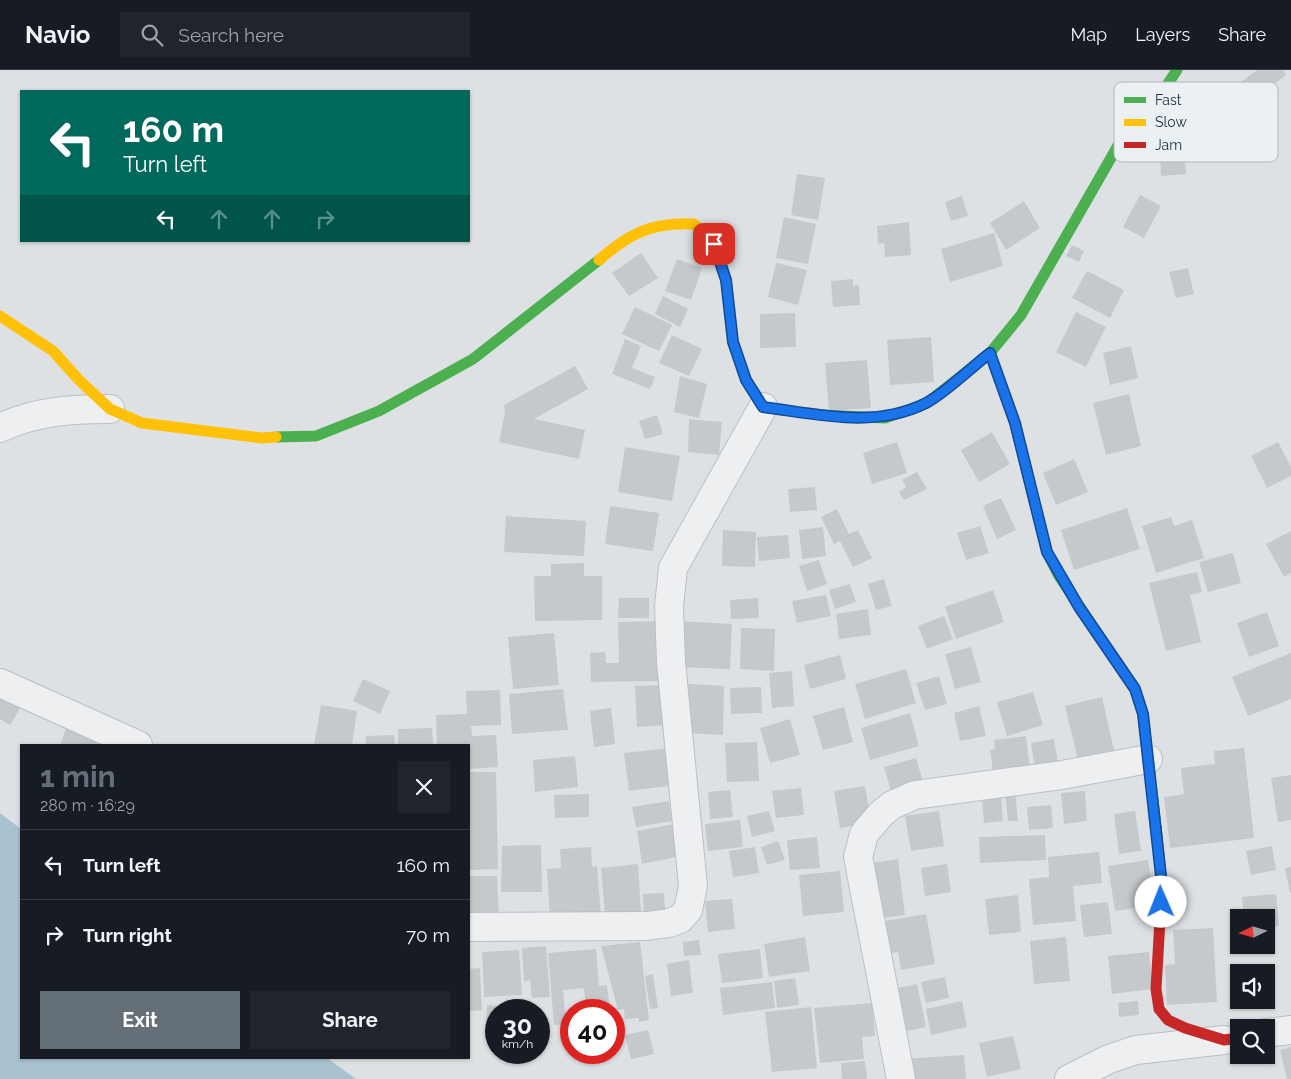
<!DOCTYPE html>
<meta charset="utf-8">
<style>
:root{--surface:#171b24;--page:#20242c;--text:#f1f3f6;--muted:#9ea1a6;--line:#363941;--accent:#656f78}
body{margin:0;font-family:Raleway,sans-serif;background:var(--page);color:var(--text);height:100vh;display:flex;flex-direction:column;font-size:19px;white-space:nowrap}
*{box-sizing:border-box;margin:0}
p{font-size:16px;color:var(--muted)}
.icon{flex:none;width:28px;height:28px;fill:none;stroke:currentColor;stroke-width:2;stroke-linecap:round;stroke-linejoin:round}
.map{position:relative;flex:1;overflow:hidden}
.sheet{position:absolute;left:20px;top:674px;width:450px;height:315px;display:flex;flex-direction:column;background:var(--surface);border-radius:0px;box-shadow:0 1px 4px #0004}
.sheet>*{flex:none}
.banner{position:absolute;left:20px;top:20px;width:450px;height:152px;border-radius:0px;box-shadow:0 1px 4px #0004;background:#00695c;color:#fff;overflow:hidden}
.needle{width:32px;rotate:265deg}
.fabs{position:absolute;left:1230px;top:839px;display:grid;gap:10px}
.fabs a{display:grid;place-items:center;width:45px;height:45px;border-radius:0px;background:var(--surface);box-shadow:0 1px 4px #0004;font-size:25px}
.speed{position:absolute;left:485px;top:929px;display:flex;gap:10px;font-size:25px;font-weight:700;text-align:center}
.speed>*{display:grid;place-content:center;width:65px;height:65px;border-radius:50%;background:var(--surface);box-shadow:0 1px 4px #0004;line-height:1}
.speed small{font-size:12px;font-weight:400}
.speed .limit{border:8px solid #d22;background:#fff;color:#111}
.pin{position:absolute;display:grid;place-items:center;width:42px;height:42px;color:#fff;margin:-21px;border-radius:10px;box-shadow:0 2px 8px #0006}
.me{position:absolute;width:55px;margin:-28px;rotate:359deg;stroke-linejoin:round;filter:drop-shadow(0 0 4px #0008)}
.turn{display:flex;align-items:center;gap:18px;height:105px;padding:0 20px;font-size:22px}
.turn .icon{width:65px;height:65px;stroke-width:2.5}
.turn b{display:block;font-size:35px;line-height:42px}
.lanes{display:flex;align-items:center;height:48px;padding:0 20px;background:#0003;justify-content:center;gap:25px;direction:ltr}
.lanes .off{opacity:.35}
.round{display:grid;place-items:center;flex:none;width:52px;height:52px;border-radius:0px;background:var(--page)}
.headline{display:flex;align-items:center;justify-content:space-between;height:85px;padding:0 20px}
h1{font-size:30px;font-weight:700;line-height:38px;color:var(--accent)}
.button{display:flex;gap:10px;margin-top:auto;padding:10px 20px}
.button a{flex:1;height:58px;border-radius:0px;background:var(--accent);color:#fff;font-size:20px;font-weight:700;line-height:58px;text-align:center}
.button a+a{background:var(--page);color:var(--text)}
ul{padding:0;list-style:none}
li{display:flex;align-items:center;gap:15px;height:70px;padding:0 20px;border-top:1px solid var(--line)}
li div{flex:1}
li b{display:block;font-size:19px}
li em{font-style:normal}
header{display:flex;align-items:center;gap:30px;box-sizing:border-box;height:70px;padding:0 25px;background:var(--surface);border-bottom:1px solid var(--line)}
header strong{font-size:24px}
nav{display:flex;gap:28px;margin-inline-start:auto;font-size:18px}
.search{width:350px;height:45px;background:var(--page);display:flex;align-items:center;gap:12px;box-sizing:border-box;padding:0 18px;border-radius:0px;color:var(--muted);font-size:19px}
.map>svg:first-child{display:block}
.water{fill:#a9c2d2}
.building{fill:#c6c9cc}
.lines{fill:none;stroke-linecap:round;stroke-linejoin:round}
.street-casing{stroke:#bcbfc2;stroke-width:30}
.street{stroke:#edeff1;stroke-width:28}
.fast{stroke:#4caf50;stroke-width:11}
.slow{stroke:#ffc107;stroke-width:11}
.jam{stroke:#c62828;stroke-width:11}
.route-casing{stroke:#114b97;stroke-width:12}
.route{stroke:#1a73e8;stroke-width:9}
.key{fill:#ebf0f5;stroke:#afb7be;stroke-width:1}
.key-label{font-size:14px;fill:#24313e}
</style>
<header>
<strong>Navio</strong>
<div class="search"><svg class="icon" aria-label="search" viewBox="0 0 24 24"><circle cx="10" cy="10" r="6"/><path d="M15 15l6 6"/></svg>Search here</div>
<nav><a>Map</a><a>Layers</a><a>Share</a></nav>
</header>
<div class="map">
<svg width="1291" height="1009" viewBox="0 0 1291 1009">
<rect width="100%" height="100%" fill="#dee1e4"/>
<path class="water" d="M0,743l21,16v229h306l29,21h-356z"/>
<path class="building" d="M1257,0h26l3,5 -36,27 -12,-18z
M1184,78l2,26 -25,2 -1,-26z
M797,104l28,4 -7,42 -27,-5z
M1140,125l21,11 -17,32 -21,-11z
M962,126l6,20 -17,5 -6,-19z
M1024,131l16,27 -34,22 -16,-27z
M784,147l32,7 -8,40 -32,-6z
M909,152l2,33 -26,2 -1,-14 -6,1 -1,-18z
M994,163l9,33 -53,16 -9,-33z
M1072,175l12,6 -5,11 -13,-6z
M641,183l17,25 -29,18 -17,-23z
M677,189l25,9 -11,32 -26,-9z
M776,193l31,7 -9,35 -30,-8z
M1188,198l6,26 -18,4 -7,-26z
M1087,201l37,19 -14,28 -38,-20z
M853,209v7l6,-1 1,20 -27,2 -2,-26z
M663,226l25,13 -8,18 -25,-13z
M635,237l37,18 -13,26 -37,-17z
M1076,242l30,15 -20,40 -30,-15z
M795,243l1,34 -36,1v-34z
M672,265l30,14 -13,27 -30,-13z
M931,267l3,45 -44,3 -3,-45z
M625,269l16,7 -9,22 23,9 -5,12 -38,-15z
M1131,276l7,32 -28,7 -7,-32z
M867,290l4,48 -42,3 -4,-48z
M575,296l13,23 -54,30 51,11 -6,29 -80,-17 6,-30 -1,-7z
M680,306l27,8 -8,34 -25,-6z
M1129,324l12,52 -35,9 -13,-52z
M657,345l6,19 -18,5 -6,-18z
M689,349l33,3 -3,33 -31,-3z
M992,362l18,32 -31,18 -18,-32z
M897,372l10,31 -35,11 -9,-31z
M1278,372l13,25v9l-24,12 -16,-32z
M625,377l55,9 -8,45 -54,-9z
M1074,389l14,33 -32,13 -13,-32z
M917,402l10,17 -23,11 -5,-8 7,-5 -4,-7z
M815,417l2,23 -27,2 -2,-23z
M1001,428l15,32 -19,9 -14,-33z
M610,436l49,7 -6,38 -48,-7z
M1127,438l13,41 -66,21 -13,-40z
M837,439l12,25 9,-4 14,28 -19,9 -13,-26 -6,3 -13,-27z
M506,446l80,5 -2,35 -80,-4z
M1171,447l3,9 18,-6 12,38 -48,15 -14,-47z
M980,456l9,27 -23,7 -9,-27z
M823,457l3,29 -24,3 -3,-29z
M723,460l33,2 -1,35 -33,-1z
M1291,461v42l-7,4 -18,-33z
M788,465l2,23 -31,3 -2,-24z
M1233,483l8,30 -33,9 -9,-30z
M819,490l8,24 -20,7 -8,-25z
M584,493v13h18v44l-67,1 -1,-45h17v-12z
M1197,502l5,20 -12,3 11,47 -35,9 -17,-68z
M884,509l8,27 -16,4 -8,-26z
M850,514l6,18 -21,7 -6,-19z
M993,520l11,32 -48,17 -11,-32z
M826,525l5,21 -34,7 -5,-22z
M619,528h30v20h-31z
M758,528l1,20 -28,1 -1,-19z
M868,539l3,26 -32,4 -3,-25z
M1267,542l12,34 -30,11 -12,-34z
M944,546l9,23 -26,10 -9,-23z
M662,551l2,60 -73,1 -1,-29 15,-1 1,11h13l-1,-41z
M678,551l54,3 -2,45 -54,-2z
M741,558l34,1 -1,42 -34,-2z
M554,563l5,52 -46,4 -5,-52z
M971,577l10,35 -26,7 -10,-35z
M1291,583v46l-43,17 -16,-39z
M840,585l6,24 -36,10 -6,-24z
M906,599l10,34 -51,16 -10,-35z
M792,601l2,35 -22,2 -3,-35z
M939,606l8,28 -22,6 -9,-27z
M363,609l27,12 -10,23 -27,-13z
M688,614l36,2 -1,49 -37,-2z
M664,615l2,40 -29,2 -2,-41z
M761,617l1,26 -31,1 -1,-26z
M563,619l5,41 -56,4 -3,-40z
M500,620l1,35 -30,1 1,10 24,-1 2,32 -29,2v-24h-32l-1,-30 31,-1 -1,-23z
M5,622l18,12 -13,21 -10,-6v-20z
M1033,622l10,33 -36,11 -10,-34z
M1102,627l14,62 -36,9 -15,-62z
M321,635l36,6 -5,34h-38z
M979,636l7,30 -26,5 -6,-28z
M844,637l9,35 -30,8 -10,-34z
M611,638l4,36 -21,3 -4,-36z
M910,643l9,33 -49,14 -9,-32z
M790,649l10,36 -30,8 -10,-35z
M67,656l31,13 -2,6h-36z
M432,658l1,17h-35v-16z
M394,665l1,10h-29v-9z
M1026,666l5,41 -38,-6 -3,-21 5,-1 -1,-9z
M1054,669l5,31 -23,4 -5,-31z
M757,672l2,39 -32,1 -2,-39z
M671,678l4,37 -46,6 -5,-38z
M1244,678l10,90 -84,10 -6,-51 20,-3 -3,-26 34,-4 -1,-13z
M575,686l3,31 -43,5 -2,-32z
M916,688l8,27 -32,9 -8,-27z
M469,702h27l2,97 -29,1z
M1291,705v45l-13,2 -7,-44z
M865,716l6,37 -31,5 -6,-37z
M801,718l3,27 -28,3 -4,-27z
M730,720l3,27 -23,2 -2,-27z
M1015,721l3,30h-10l-3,-29z
M1085,721l2,30 -23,3 -3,-31z
M589,724v23l-34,1 -1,-23z
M1001,726l2,25 -19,2 -2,-25z
M669,731l3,20 -36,6 -4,-20z
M1051,735l2,23 -24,2 -2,-23z
M769,741l6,20 -23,6 -5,-21z
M939,741l5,35 -33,5 -6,-35z
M1135,741l6,40 -22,3 -5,-40z
M740,750l3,27 -35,4 -3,-27z
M675,754l6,32 -39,8 -5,-33z
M1045,765l1,25 -66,3 -1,-26z
M817,767l3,31 -30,2 -3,-30z
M778,771l7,19 -18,5 -6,-18z
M541,775l1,47h-41l1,-46z
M1272,776l4,24 -25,5 -5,-24z
M591,777l1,20 5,-1 4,49 -51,4 -3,-50 14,-1 -1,-19z
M755,777l4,26 -26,4 -4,-26z
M1099,782l3,31 -29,3 3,35 -43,4 -4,-46 20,-2 -1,-20z
M898,789l7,56 -31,4 -7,-55z
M1148,790l7,45 -40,6 -7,-45z
M638,794l3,48 -36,2 -4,-46z
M947,794l4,28 -26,4 -4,-28z
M1291,797v26h-1l-5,-25z
M840,801l4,41 -41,4 -4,-41z
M469,806h28l2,43h-30z
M664,823l2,30 -22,2 -1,-31z
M1276,824l3,32 -13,2v-10h-22l-2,-21z
M1018,825l3,37 -32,3 -4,-36z
M732,829l3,30 -27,3 -3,-31z
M1108,832l4,32 -28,3 -4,-32z
M926,844l9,50 -34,6 -3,-18 -13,2 -5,-32z
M1213,858l4,74 -50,3 -2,-40 10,-1 -2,-34z
M805,867l5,34 -41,6 -5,-33z
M1066,867l4,44 -36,3 -4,-43z
M699,870l2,15 -17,1 -1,-14z
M640,872l9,78 -10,2v-4l-14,1 -1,-10 -6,1 -17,-64z
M546,876l4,51 -18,1 -2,-18 -6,1 -2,-33z
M596,879l3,37 8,-1 3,25h-24l-2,-22 -21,2 3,34 -12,1 -6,-72z
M760,879l3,29 -41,5 -4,-29z
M519,880l3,45 -38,2 -2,-45z
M1149,882l4,37 -41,5 -4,-38z
M689,890l4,33 -22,3 -4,-32z
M480,898l2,42 -12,1 -1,-42z
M653,904l5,34 -8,1 -5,-33z
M945,907l4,21 -23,5 -5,-21z
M795,908l4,27 -22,3 -3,-27z
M772,912l3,26 -52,7 -3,-27z
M917,914l9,43 -24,5 -9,-43z
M962,931l5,26 -36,8 -5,-26z
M1138,931l1,14 -20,2 -1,-14z
M872,933l3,33 -13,1 2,22 -44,4 -6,-55z
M487,935l51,4v1h-42v17l-10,-1z
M811,937l6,61 -45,4 -7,-60z
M539,939h3l-2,24h-1z
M648,960l6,24 -23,5 -6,-24z
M1013,966l8,33 -34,8 -8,-34z
M1291,977v32h-4l-7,-29z
M964,985l2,24h-62l-1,-20z
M865,991l2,18h-25l-1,-16z"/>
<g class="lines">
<defs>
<path id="street" d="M0,358c36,-17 71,-19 110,-19
M0,613l138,62
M469,857l178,-1 22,-3 11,-4 8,-9 5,-24 -22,-224 -2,-56 4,-38 90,-161
M1266,963l25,-3
M901,1009l-43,-222 6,-23 17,-20 11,-9 23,-10 147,-20 86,-16
M1069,1009l40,-20 27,-9 88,-10"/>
</defs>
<use href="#street" class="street-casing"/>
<use href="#street" class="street"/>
<path class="fast" d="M990,283l25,70 32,129 12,24 76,113 8,25 13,113
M821,345l64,3 42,-15 63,-50 31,-38 99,-173 45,-54 12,-18
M276,367l40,-1 63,-25 94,-52 126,-99"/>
<path class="slow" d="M599,190c31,-27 53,-38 95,-36l20,20 12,36 7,62 13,38 17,27 58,8
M0,246l53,35 26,29 31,29 32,14 120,15 14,-1"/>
<path class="jam" d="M1156,757l6,58 -6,104 3,20 9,11 17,8 39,12 15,-2"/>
</g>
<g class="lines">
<defs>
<path id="route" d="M714,174l12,36 7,62 13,38 17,27c54,7 112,22 163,-4 18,-9 47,-37 64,-50l25,70 32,129 32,55 56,82 8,25 19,171 -1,17"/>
</defs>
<use href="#route" class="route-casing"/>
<use href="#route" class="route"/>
</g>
<rect x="1114" y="12" width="164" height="80" rx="8" class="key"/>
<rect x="1124" y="27" width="22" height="6" fill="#4caf50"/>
<rect x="1124" y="49" width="22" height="7" fill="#ffc107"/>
<rect x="1124" y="72" width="22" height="6" fill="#c62828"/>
<g class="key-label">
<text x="1155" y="35">Fast</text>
<text x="1155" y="57">Slow</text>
<text x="1155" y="80">Jam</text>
</g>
</svg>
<div class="fabs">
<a><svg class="needle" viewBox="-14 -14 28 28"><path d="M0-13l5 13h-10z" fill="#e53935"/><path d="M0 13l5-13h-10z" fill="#9ea1a6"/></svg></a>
<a><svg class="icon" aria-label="sound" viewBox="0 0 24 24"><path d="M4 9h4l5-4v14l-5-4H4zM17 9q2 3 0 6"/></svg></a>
<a><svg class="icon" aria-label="search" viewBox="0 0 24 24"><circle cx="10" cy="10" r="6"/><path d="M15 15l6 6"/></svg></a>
</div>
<div class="speed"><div>30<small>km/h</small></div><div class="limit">40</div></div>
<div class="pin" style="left:714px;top:174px;background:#d93025"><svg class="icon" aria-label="arrive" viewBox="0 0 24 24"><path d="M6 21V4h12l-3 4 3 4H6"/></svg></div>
<svg class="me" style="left:1161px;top:832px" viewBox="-20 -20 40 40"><circle r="19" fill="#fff"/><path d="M0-13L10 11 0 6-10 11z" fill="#1a73e8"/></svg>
<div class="banner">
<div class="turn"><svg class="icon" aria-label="left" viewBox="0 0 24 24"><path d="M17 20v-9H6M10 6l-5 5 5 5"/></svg><div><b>160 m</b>Turn left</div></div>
<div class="lanes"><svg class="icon" aria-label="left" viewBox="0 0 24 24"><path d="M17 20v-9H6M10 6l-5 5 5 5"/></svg><svg class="icon off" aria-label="ahead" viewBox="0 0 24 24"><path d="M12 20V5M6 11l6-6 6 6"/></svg><svg class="icon off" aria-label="ahead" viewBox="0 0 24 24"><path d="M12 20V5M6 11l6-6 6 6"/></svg><svg class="icon off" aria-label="right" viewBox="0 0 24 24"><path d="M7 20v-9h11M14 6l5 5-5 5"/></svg></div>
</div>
<section class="sheet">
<div class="headline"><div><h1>1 min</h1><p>280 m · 16:29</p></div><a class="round"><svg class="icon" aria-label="close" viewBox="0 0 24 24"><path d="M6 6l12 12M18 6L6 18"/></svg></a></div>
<ul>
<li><svg class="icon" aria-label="left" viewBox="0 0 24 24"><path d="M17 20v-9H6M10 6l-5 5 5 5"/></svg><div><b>Turn left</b></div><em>160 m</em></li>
<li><svg class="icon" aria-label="right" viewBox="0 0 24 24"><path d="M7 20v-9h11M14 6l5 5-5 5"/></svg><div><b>Turn right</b></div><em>70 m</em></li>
</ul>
<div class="button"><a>Exit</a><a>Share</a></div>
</section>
</div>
